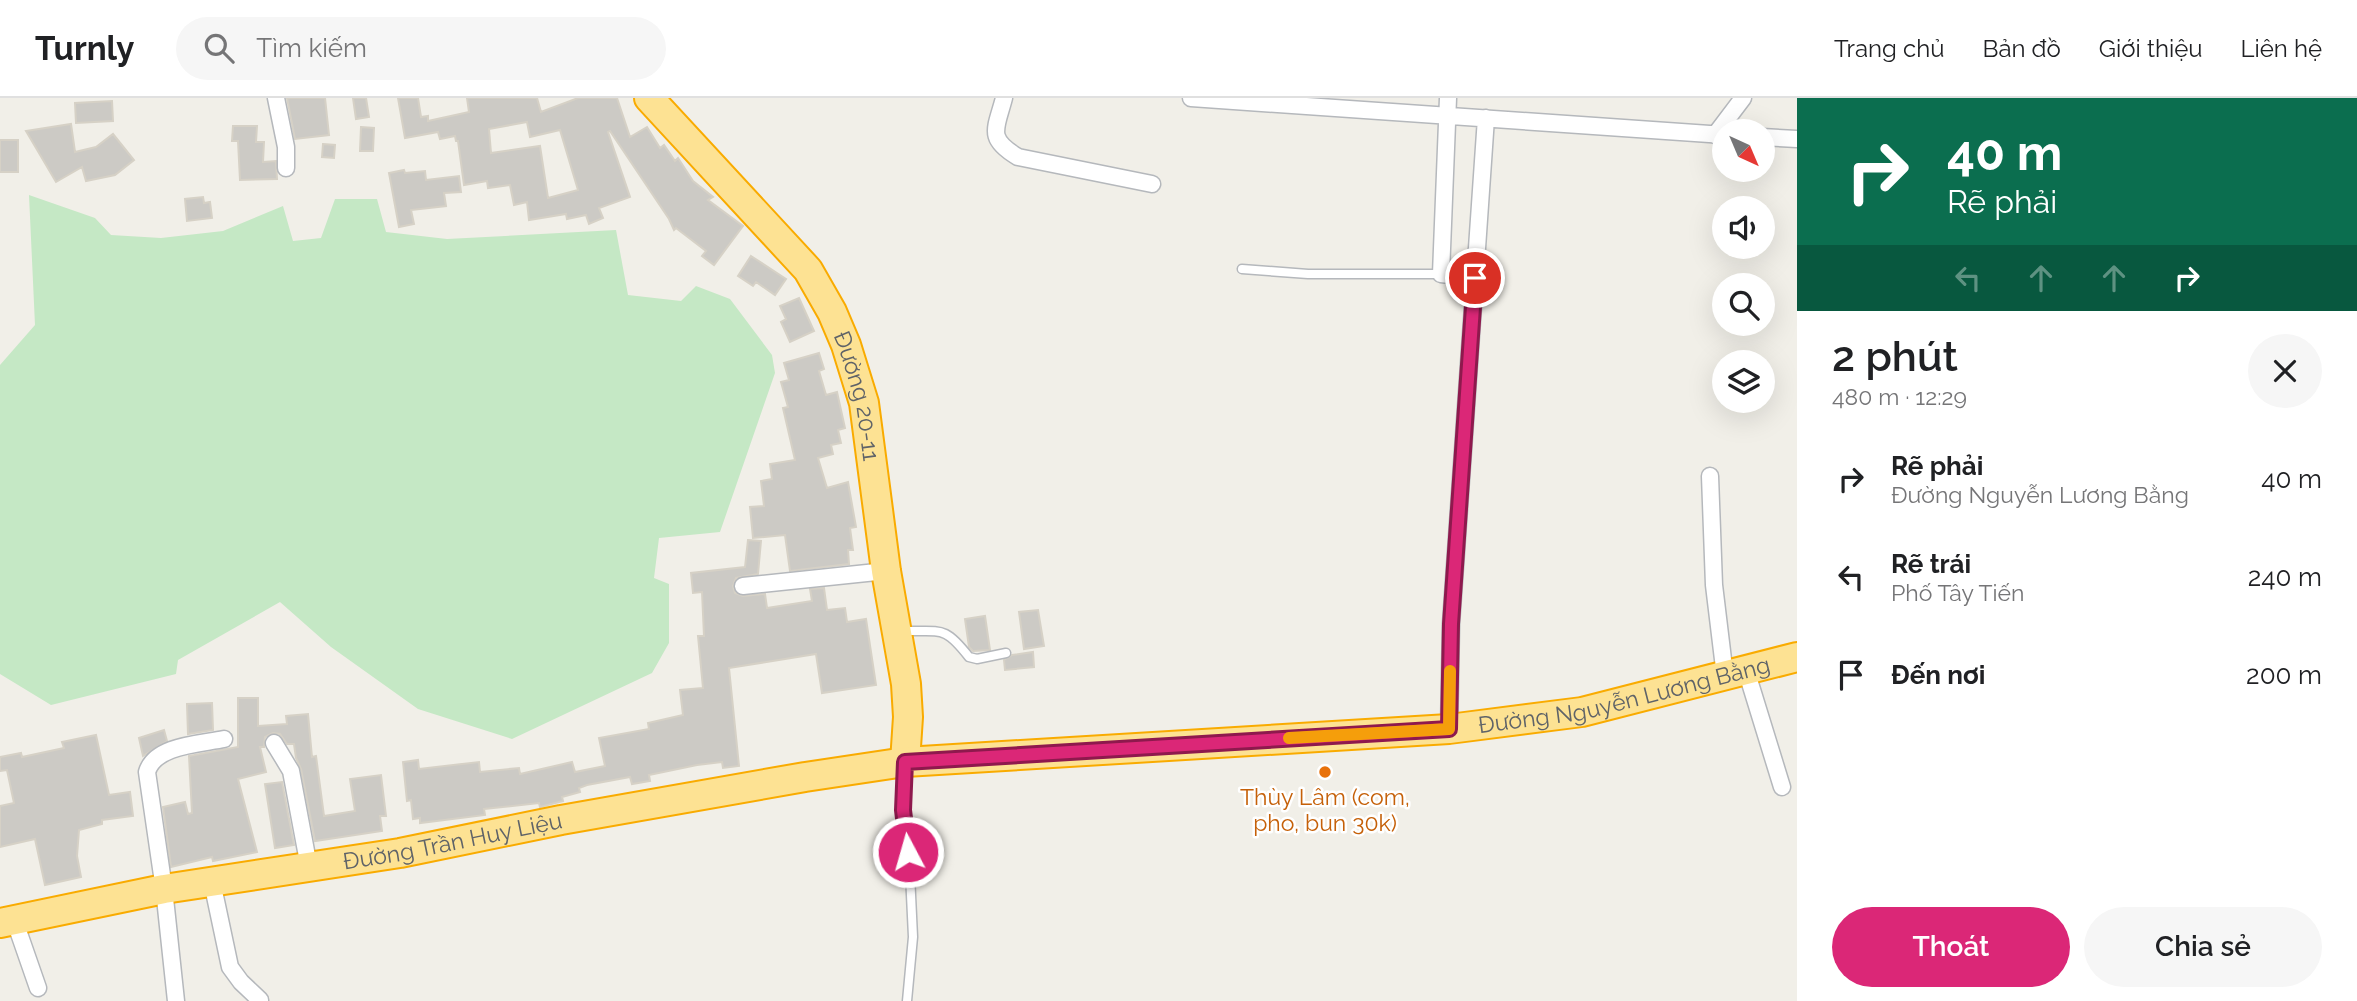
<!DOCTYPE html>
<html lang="vi">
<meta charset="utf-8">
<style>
:root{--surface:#fff;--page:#f6f6f6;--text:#202124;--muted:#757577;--line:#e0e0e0;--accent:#db2777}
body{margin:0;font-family:Raleway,sans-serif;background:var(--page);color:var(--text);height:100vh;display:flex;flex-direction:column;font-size:26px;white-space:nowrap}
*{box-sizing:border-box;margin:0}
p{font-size:23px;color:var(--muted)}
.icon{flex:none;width:38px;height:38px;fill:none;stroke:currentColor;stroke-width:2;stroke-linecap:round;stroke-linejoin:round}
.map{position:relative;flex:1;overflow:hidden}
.drawer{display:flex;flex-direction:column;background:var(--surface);width:560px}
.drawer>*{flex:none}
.top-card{background:#0b6e4f;color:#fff;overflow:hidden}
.needle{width:46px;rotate:136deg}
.controls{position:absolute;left:1712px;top:21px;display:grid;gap:14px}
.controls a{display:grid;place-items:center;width:63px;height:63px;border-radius:50%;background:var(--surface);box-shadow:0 7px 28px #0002;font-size:35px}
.pin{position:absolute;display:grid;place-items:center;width:60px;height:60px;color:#fff;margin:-30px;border:4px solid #fff;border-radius:50%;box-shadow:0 2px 7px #0007}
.me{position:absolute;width:77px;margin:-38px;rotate:354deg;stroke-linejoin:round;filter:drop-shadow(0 0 5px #0008)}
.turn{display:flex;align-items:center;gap:24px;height:147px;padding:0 35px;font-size:32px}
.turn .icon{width:91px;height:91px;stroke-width:2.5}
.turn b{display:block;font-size:49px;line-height:60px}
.lanes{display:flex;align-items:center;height:66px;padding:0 35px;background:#0003;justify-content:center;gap:35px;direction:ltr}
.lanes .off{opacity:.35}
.round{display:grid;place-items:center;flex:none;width:74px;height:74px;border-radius:37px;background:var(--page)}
.summary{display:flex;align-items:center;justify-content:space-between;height:119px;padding:0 35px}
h1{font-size:42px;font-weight:600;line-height:52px}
.action{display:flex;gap:14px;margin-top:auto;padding:14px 35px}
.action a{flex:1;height:80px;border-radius:42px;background:var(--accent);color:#fff;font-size:28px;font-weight:600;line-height:80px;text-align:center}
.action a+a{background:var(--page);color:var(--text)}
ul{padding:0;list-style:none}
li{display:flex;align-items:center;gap:21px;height:98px;padding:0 35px}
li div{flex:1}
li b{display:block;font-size:26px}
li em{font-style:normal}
header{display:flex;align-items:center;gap:42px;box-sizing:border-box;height:98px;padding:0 35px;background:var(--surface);border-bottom:2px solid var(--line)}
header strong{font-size:33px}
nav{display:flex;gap:38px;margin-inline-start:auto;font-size:24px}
.search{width:490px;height:63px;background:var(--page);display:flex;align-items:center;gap:18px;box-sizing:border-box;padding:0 24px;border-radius:38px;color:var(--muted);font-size:26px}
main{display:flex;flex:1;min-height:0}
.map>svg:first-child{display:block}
.green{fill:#c5e8c5}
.building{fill:#cccac5;stroke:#d6d1c6;stroke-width:2;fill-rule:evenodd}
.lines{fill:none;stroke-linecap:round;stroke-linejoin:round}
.lane-casing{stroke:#b5b8bc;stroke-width:11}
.street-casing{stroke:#b5b8bc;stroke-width:19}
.highway-casing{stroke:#f9ab00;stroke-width:32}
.lane{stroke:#fff;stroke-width:8}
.street{stroke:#fff;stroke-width:16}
.highway{stroke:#fde293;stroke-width:28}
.route-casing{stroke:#8e194d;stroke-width:18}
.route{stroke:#db2777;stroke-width:12}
.slow{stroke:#f59e0b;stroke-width:12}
.food-dot{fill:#e8710a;stroke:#fff;stroke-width:2.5}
.labels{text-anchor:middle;stroke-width:5;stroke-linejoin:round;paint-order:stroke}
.street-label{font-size:23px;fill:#5f6368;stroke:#fff}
.food-label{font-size:23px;fill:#c56008;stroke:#fff}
</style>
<header>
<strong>Turnly</strong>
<div class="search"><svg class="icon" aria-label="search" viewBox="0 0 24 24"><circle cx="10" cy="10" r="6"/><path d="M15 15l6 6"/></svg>Tìm kiếm</div>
<nav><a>Trang chủ</a><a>Bản đồ</a><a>Giới thiệu</a><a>Liên hệ</a></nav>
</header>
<main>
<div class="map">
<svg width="1797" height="903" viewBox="0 0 1797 903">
<rect width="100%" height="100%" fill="#f1efe8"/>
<path class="green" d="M29,97l66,23 16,17 50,3 62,-7 60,-25 10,35 28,-3 14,-39h42l9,33 61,7 169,-9 12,65 53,6 15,-15 34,13 42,56 3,18 -55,159 -61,6 -5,40 15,6v59l-17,30 -140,66 -94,-30 -87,-62 -51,-45 -102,58 -2,14 -125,31 -51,-31v-309l35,-40z"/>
<path class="building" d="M287,0h38l4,37 -34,4z
M353,0h13l3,19 -13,2z
M398,0h20l3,19 7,-1v5l41,-9 -2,-14h70l4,14 37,-14h39l13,39 17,-10 13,21 4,-3 11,16 3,-3 15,23 20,16 -5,3 35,26 -29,39 -12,-9 4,-5 -30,-23 -2,2 -5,-11 -59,-88 -2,1 22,65 -31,11 4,10 -14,6 -3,-9 -19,4 -1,-5 -37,6 -2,-18 -13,3 -4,-20 -22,3 -1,-7 -23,4 -6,-44h-2l-1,-5 -15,3 -2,-7 -33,6zM527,24l3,15 30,-7 18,60 -30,8 -8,-52 -49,7 -2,-24z
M112,3l1,20 -37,2 -1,-20z
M71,26l4,28 21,-5 17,-13 21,26 -19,15 -29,6 -4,-14 -26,15 -30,-51z
M233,28h24l-1,16h8l-1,20 13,-1 1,18 -37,1 -2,-39h-6z
M361,29l13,1 -1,23h-13z
M0,42h18v32h-18z
M323,46l12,1 -1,13 -12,-1z
M404,72l1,3 20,-2 1,9 33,-4 2,16 -17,1 2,13 -35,4 3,14 -15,3 -10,-54z
M203,99l1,6 6,-1 2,16 -25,3 -2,-22z
M751,158l35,23 -11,16 -19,-13 -3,4 -15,-10z
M799,200l15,33 -24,11 -9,-20 5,-3 -6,-13z
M819,255l5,16 -5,2 7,24 11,-3 8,36 -7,2 3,13 -10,2 2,9 -15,4 9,30 21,-6 8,45 -6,1 3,22h-5l1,14 -59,7 -5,-36 -32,3 -3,-31 14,-1 -3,-25 11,-2 -2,-15 25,-4 -12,-52 5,-1 -7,-25 8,-2 -5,-17z
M748,442l13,1 -3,33 -22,4 -3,8 2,7 8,3 22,-2 2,14 45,-7 -2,-12 14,-1 3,22 18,-2 2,14 19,-3 10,66 -54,8 -6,-39 -87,14 10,98 -16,2 -1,-6 -25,3 -48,10 1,6 -18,3 -2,-7 -43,8 -8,3 1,4 -18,5 1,4 -23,6 -1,-4 -55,6 1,6 -65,8v-5l-7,1 -2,-19 -4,1 -4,-39 15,-2 1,9 60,-7 1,10 39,-4 1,6 52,-12 3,10 30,-6 -6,-28 50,-9 -1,-6 35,-8 -3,-25 23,-2 -5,-52h6l-2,-44 -9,1 -2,-20 54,-6z
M1038,512l6,36 -20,3 -5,-37z
M985,518l5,34 -17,1 -4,-4 -4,-28z
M1033,554l1,15 -29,3 -1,-10 8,-5z
M238,600h20v28l29,-2 -1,-8 22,-2 4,43 4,-1 8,60 31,-5 -5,-32 31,-4 5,41h-6l2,15 -67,10 -14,-72 -5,-11 -2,-14h-7l-7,-10 -7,-1 -8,4 -1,10h-4l6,25 -28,7 19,73 -44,9 -1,-4 -41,10 -8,-60 22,-5 3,12 4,-1 -3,-57 49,-9z
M212,605l1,27 -25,4 -1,-30z
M164,632l3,11 -24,15 -4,-18z
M96,637l13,60 21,-3 3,24 -31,4v4l-23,6 -2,26 4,21 -36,8 -10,-46 -35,8v-41l14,-3 -7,-33 -7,1v-14l21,-4 1,4 42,-9 -2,-6z
M282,684l12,63 -19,3 -10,-64z"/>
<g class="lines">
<defs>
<path id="lane" d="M1242,171l66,5h133
M903,533c39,1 41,-6 66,26l8,2 29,-6
M905,671l-2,41 7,64 3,63 -6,64"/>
<path id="street" d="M276,0l10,49v21
M1004,0c-8,31 -18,40 14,59l134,27
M1191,0l533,37
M1448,0l-7,176 34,4
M1715,37l28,-37
M1762,39l35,2
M1710,378l4,109 11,91
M743,488l143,-15
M1746,572l36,117
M1449,631l2,-105 35,-506
M274,645l17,28 18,96
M212,784l18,85 11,15 19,18
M14,821l24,69
M176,903l-12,-112 -17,-117c8,-27 53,-28 77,-33"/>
<g id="highway">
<path id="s1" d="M649,0l159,172 24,42 14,33 18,58 22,168 20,113 2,33 -3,45"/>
<path id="s2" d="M0,825l164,-34 236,-36 161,-33 244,-43 100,-15 544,-33 133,-17 215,-55"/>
</g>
</defs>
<use href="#lane" class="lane-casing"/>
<use href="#street" class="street-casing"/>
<use href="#highway" class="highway-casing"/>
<use href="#lane" class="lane"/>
<use href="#street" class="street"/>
<use href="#highway" class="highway"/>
</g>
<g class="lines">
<defs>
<path id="route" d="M908,754l-5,-42 2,-48 544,-33 2,-105 24,-346"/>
</defs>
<use href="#route" class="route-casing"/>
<use href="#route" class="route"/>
<path class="slow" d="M1289,640l160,-9 1,-58"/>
</g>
<circle class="food-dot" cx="1325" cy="674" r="7"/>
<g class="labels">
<g class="street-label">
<text dy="8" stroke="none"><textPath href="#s1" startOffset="371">Đường 20-11</textPath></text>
<text dy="8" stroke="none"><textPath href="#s2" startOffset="1643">Đường Nguyễn Lương Bằng</textPath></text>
<text dy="8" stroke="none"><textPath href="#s2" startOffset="460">Đường Trần Huy Liệu</textPath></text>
</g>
<g class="food-label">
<text x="1325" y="707">Thùy Lâm (com,<tspan x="1325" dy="26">pho, bun 30k)</tspan></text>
</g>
</g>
</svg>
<div class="controls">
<a><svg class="needle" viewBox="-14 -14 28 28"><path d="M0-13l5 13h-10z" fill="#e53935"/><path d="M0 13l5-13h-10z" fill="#757577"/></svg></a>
<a><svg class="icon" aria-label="sound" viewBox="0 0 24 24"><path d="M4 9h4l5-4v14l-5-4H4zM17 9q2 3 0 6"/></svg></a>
<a><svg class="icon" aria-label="search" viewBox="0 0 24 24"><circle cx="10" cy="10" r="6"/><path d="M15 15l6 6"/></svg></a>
<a><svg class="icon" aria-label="layers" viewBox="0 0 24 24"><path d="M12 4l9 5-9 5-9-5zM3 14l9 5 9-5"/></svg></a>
</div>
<div class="pin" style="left:1475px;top:180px;background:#d93025"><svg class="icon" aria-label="arrive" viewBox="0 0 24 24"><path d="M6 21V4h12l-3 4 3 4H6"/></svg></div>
<svg class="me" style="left:908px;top:754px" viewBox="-20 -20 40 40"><circle r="17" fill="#db2777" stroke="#fff" stroke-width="3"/><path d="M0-11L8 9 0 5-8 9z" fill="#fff"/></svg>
</div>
<section class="drawer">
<div class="top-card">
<div class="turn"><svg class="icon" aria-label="right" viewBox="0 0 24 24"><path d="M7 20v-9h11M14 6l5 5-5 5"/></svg><div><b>40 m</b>Rẽ phải</div></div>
<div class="lanes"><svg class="icon off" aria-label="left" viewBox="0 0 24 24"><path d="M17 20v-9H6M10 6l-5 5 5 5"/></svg><svg class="icon off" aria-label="ahead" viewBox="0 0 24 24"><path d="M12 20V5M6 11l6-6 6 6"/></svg><svg class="icon off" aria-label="ahead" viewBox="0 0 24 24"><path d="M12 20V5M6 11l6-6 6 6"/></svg><svg class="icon" aria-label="right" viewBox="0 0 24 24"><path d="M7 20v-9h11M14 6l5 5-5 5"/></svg></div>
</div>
<div class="summary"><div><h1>2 phút</h1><p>480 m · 12:29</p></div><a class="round"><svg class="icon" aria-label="close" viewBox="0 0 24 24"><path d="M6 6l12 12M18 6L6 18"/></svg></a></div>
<ul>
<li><svg class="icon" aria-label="right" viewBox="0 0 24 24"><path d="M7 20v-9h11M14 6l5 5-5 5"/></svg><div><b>Rẽ phải</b><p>Đường Nguyễn Lương Bằng</p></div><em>40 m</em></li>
<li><svg class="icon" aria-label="left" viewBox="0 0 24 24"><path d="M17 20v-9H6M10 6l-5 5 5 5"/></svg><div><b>Rẽ trái</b><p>Phố Tây Tiến</p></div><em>240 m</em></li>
<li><svg class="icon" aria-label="arrive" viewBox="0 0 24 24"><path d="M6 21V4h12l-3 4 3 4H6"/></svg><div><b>Đến nơi</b></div><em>200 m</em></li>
</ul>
<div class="action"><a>Thoát</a><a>Chia sẻ</a></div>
</section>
</main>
